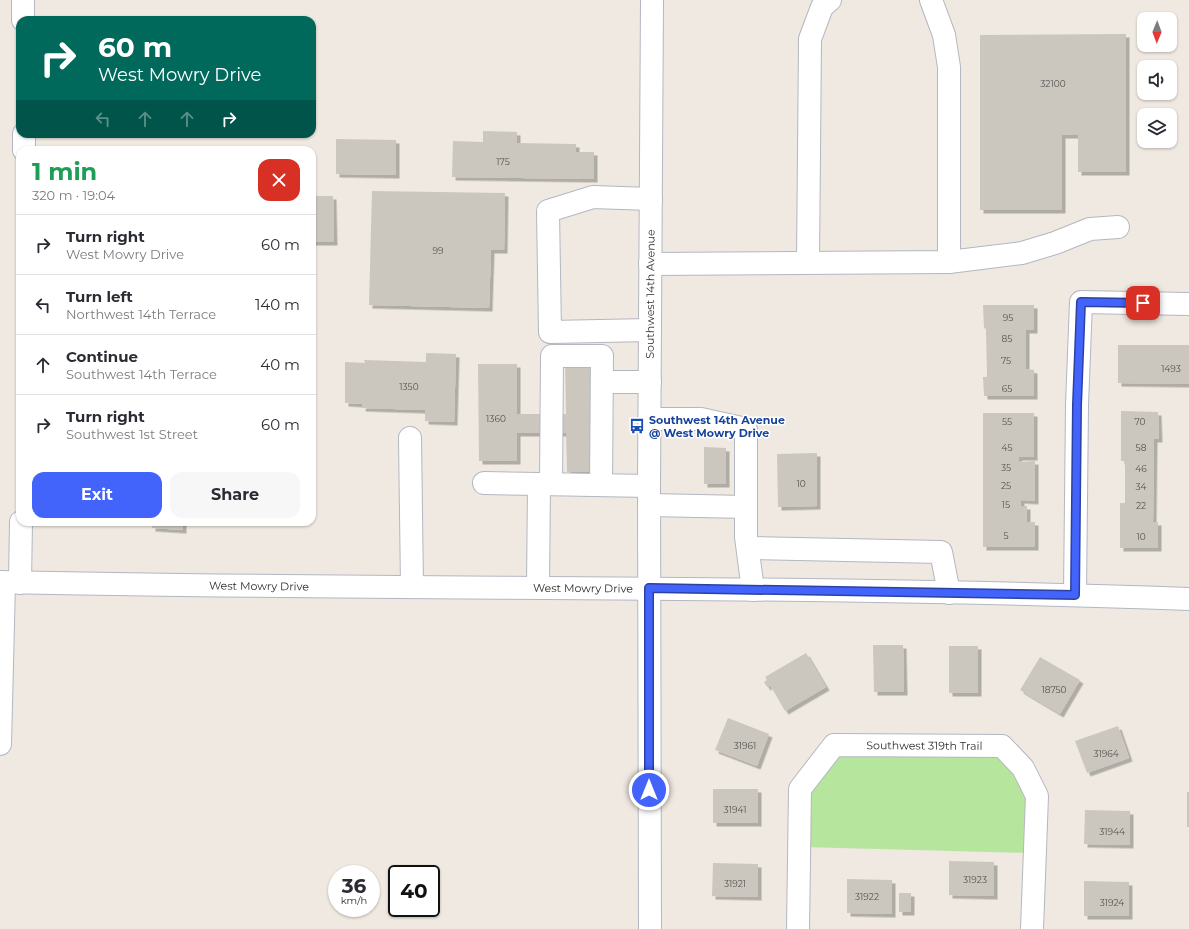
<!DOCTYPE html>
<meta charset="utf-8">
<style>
:root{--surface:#fff;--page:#f7f7f7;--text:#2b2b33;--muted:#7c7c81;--line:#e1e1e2;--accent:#4264fb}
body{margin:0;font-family:Montserrat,sans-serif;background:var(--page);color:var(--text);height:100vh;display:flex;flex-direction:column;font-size:15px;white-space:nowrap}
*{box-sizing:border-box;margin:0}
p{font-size:13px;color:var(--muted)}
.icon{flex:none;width:22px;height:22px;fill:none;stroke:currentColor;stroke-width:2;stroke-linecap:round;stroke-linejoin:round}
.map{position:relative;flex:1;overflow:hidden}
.panel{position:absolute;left:16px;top:146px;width:300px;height:380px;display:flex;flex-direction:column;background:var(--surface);border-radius:12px;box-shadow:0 1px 3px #0004}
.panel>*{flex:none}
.hud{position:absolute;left:16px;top:16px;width:300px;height:122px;border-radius:12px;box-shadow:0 1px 3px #0004;background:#00695c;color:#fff;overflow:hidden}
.needle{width:26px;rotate:181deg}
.buttons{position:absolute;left:1137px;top:12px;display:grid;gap:8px}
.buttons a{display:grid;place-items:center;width:40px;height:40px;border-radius:8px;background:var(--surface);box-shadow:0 1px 3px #0004;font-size:20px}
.speed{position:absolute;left:328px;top:865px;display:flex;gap:8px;font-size:20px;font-weight:700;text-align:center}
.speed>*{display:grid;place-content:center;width:52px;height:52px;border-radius:50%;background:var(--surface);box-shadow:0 1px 3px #0004;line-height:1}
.speed small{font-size:10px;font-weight:400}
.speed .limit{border:2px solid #111;border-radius:6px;background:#fff;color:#111}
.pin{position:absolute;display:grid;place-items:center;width:34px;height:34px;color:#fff;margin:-17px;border-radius:8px;box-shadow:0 2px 6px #0006}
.me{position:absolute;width:44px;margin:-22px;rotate:0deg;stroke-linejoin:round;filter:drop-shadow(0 0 3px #0008)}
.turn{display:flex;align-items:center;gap:14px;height:84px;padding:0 16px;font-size:18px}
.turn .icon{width:52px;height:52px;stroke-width:2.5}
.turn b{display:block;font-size:28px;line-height:34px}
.lanes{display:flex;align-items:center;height:38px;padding:0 16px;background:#0003;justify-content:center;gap:20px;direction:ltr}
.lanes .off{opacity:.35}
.round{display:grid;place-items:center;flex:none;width:42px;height:42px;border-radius:12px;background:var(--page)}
.headline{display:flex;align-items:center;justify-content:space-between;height:68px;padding:0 16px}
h1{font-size:24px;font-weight:700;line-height:30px;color:#1e9e55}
.primary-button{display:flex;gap:8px;margin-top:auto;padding:8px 16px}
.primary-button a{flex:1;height:46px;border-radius:12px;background:var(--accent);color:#fff;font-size:16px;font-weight:700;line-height:46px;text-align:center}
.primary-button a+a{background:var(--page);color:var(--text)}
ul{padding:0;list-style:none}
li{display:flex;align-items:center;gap:12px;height:60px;padding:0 16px;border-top:1px solid var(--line)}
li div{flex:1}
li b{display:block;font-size:15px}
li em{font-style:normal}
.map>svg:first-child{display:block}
.green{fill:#b6e59e}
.building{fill:#cbc7bf;filter:url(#shadow)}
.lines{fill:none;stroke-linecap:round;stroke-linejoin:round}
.minor-casing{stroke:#b4b7c1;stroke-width:24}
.minor{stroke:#fff;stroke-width:22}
.route-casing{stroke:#2b41a3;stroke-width:10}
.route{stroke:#4264fb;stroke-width:7}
.labels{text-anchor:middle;stroke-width:3;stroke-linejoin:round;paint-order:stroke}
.number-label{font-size:9px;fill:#555452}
.street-label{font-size:11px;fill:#2e2e2e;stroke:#fff}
.transit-label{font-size:11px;font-weight:bold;fill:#164399;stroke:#fff;text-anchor:start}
</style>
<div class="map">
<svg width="1189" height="929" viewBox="0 0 1189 929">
<defs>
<filter id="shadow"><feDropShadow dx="3.5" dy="3.5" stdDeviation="0" flood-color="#0004"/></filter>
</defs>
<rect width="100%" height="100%" fill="#efe9e1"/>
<path class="green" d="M835,747l166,2 34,48 -3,56 -230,-6 2,-56z"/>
<path class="building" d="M1126,34v138h-48v-37h-16v75h-82v-175z
M483,131l34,1v11l59,1v8h18v27l-142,-2 1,-36 30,1z
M336,139l60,1v35l-60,-1z
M372,191l133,2 -1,57h-13l-2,58 -120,-3z
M312,196h21l1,46h-22z
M983,305h51v25h-8v39l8,1v26h-50l-1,-19h4l-1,-48 -2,-1z
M1118,345h71v39l-71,-1z
M426,353l30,1 -2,68 -29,-1v-11l-63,-2 1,-4 -18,-1v-41l20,1 -1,-3 62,2z
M593,358l1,113 -27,1 -1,-39h-49v28h-38l-1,-97h39v50h49l-1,-55z
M1121,411l37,1 1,27h-5l-1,83h5v26h-38v-45h5v-42h-4z
M983,413h51v44h-15l-1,5 17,-1v40l-14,-1v6h6v16h8v25h-52z
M704,447l22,1v36h-22z
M817,453v53l-39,1 -1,-53z
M152,522h31v8l-31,-2z
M873,645h30l1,47h-30z
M949,646h29v47h-29z
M806,653l20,34 -41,24 -15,-26 -3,2 -3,-5 3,-2 -2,-3z
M1040,657l40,23 -20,34 -40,-24z
M728,718l41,16 -12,32 -42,-16z
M1118,726l11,32 -42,15 -12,-32z
M713,789h45v34h-45z
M1187,792h2v35h-2z
M1085,810l45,1v34l-46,-1z
M949,861l45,1v34l-45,-1z
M713,863l45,1v33l-46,-1z
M847,879l45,1v34l-45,-1z
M1084,881l45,1v34h-45z
M899,893h12v19h-12z"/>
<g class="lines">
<defs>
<g id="minor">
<path d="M23,0v20"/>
<path d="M24,134v16"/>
<path d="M808,262l2,-223 12,-32 8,-7"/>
<path d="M949,262l73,-9 33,-10 35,-14 28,-2"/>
<path d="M650,264l299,-2v-195l-5,-32 -13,-35"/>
<path d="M650,330l-100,2 -2,-121 45,-14 58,2"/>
<path d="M602,382h48"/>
<path d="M650,419h51l45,10v108l7,53"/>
<path d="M410,438l2,149"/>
<path d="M484,483l55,1"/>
<path d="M551,484l1,-128h50l-1,129"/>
<path d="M649,505l97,2"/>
<path d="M748,548l193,4 8,41"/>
<path id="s1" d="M0,582c396,9 793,2 1189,17"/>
<path d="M20,583l1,-61"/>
<path d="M538,587l1,-103 110,2"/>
<path d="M1075,595l2,-190 4,-103 108,2"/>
<path d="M0,744l4,-161"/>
<path id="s2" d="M650,929l-1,-443 3,-486"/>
<path id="s3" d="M798,929l2,-140 34,-44 168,1 21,22 14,28 -5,133"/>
</g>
</defs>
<use href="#minor" class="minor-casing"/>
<use href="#minor" class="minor"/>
</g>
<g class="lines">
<defs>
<path id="route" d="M649,790v-202l426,7 2,-190 4,-103 62,1"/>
</defs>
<use href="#route" class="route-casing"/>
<use href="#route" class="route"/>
</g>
<defs>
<symbol id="bus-bare" viewBox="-9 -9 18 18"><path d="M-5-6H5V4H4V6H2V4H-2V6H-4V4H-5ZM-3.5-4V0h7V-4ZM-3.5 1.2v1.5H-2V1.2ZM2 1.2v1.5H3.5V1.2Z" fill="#1a4fb4" stroke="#fff" stroke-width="2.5" paint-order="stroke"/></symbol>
</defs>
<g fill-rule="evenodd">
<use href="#bus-bare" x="626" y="415" width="22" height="22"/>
</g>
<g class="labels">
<g class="number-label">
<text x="1053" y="87">32100</text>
<text x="503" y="165">175</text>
<text x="438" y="254">99</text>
<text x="1008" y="321">95</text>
<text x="1007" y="342">85</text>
<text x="1006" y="364">75</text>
<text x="1171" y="372">1493</text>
<text x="409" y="390">1350</text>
<text x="1007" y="392">65</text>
<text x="496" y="422">1360</text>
<text x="1007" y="425">55</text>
<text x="1140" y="425">70</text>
<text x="1007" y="451">45</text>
<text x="1141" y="451">58</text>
<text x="1006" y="471">35</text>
<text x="1141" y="472">46</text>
<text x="801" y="487">10</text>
<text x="1006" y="489">25</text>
<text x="1141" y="490">34</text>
<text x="1006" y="508">15</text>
<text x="1141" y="509">22</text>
<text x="1006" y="539">5</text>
<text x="1141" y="540">10</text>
<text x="1054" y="693">18750</text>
<text x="745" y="749">31961</text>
<text x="1106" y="757">31964</text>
<text x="735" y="813">31941</text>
<text x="1112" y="835">31944</text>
<text x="975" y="883">31923</text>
<text x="735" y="887">31921</text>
<text x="867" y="900">31922</text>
<text x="1112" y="906">31924</text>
</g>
<g class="street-label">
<text dy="4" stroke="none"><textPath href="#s2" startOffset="635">Southwest 14th Avenue</textPath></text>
<text dy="4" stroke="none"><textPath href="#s1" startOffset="259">West Mowry Drive</textPath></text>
<text dy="4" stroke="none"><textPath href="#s1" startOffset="583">West Mowry Drive</textPath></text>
<text dy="4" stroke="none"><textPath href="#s3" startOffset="286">Southwest 319th Trail</textPath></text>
</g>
<g class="transit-label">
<text x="649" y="424">Southwest 14th Avenue<tspan x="649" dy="13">@ West Mowry Drive</tspan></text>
</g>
</g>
</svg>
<div class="buttons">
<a><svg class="needle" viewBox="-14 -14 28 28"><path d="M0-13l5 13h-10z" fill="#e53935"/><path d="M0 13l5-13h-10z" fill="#7c7c81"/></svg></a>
<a><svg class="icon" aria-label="sound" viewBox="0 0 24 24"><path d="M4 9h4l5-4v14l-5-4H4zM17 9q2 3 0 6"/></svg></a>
<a><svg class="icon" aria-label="layers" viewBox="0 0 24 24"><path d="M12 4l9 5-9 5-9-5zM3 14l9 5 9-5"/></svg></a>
</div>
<div class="speed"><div>36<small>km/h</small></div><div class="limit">40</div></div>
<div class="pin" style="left:1143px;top:303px;background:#d93025"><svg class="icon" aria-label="arrive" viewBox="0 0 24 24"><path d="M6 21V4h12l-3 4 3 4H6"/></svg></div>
<svg class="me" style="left:649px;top:790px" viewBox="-20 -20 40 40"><circle r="17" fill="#4264fb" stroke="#fff" stroke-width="3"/><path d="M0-11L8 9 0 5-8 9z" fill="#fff"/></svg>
<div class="hud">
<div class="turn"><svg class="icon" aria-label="right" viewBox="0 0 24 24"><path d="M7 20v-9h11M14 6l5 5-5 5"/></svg><div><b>60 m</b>West Mowry Drive</div></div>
<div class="lanes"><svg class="icon off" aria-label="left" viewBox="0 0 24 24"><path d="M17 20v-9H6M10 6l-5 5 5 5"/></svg><svg class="icon off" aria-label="ahead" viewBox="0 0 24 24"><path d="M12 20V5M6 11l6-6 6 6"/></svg><svg class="icon off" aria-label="ahead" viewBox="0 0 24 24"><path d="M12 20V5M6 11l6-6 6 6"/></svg><svg class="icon" aria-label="right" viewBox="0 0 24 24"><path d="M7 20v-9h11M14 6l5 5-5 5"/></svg></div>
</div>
<section class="panel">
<div class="headline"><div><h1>1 min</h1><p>320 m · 19:04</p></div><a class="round" style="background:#d93025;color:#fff"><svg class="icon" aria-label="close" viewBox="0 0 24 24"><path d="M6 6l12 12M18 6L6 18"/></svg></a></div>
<ul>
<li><svg class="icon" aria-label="right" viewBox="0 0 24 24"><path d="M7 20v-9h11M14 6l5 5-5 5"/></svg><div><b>Turn right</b><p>West Mowry Drive</p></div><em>60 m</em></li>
<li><svg class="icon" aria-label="left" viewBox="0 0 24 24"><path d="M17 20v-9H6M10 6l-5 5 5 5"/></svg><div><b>Turn left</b><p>Northwest 14th Terrace</p></div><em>140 m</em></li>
<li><svg class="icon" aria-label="ahead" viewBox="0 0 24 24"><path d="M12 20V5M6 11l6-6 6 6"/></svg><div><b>Continue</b><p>Southwest 14th Terrace</p></div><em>40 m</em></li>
<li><svg class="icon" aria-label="right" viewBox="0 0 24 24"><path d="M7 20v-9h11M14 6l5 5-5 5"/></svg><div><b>Turn right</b><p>Southwest 1st Street</p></div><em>60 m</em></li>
</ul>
<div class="primary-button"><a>Exit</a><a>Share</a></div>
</section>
</div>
